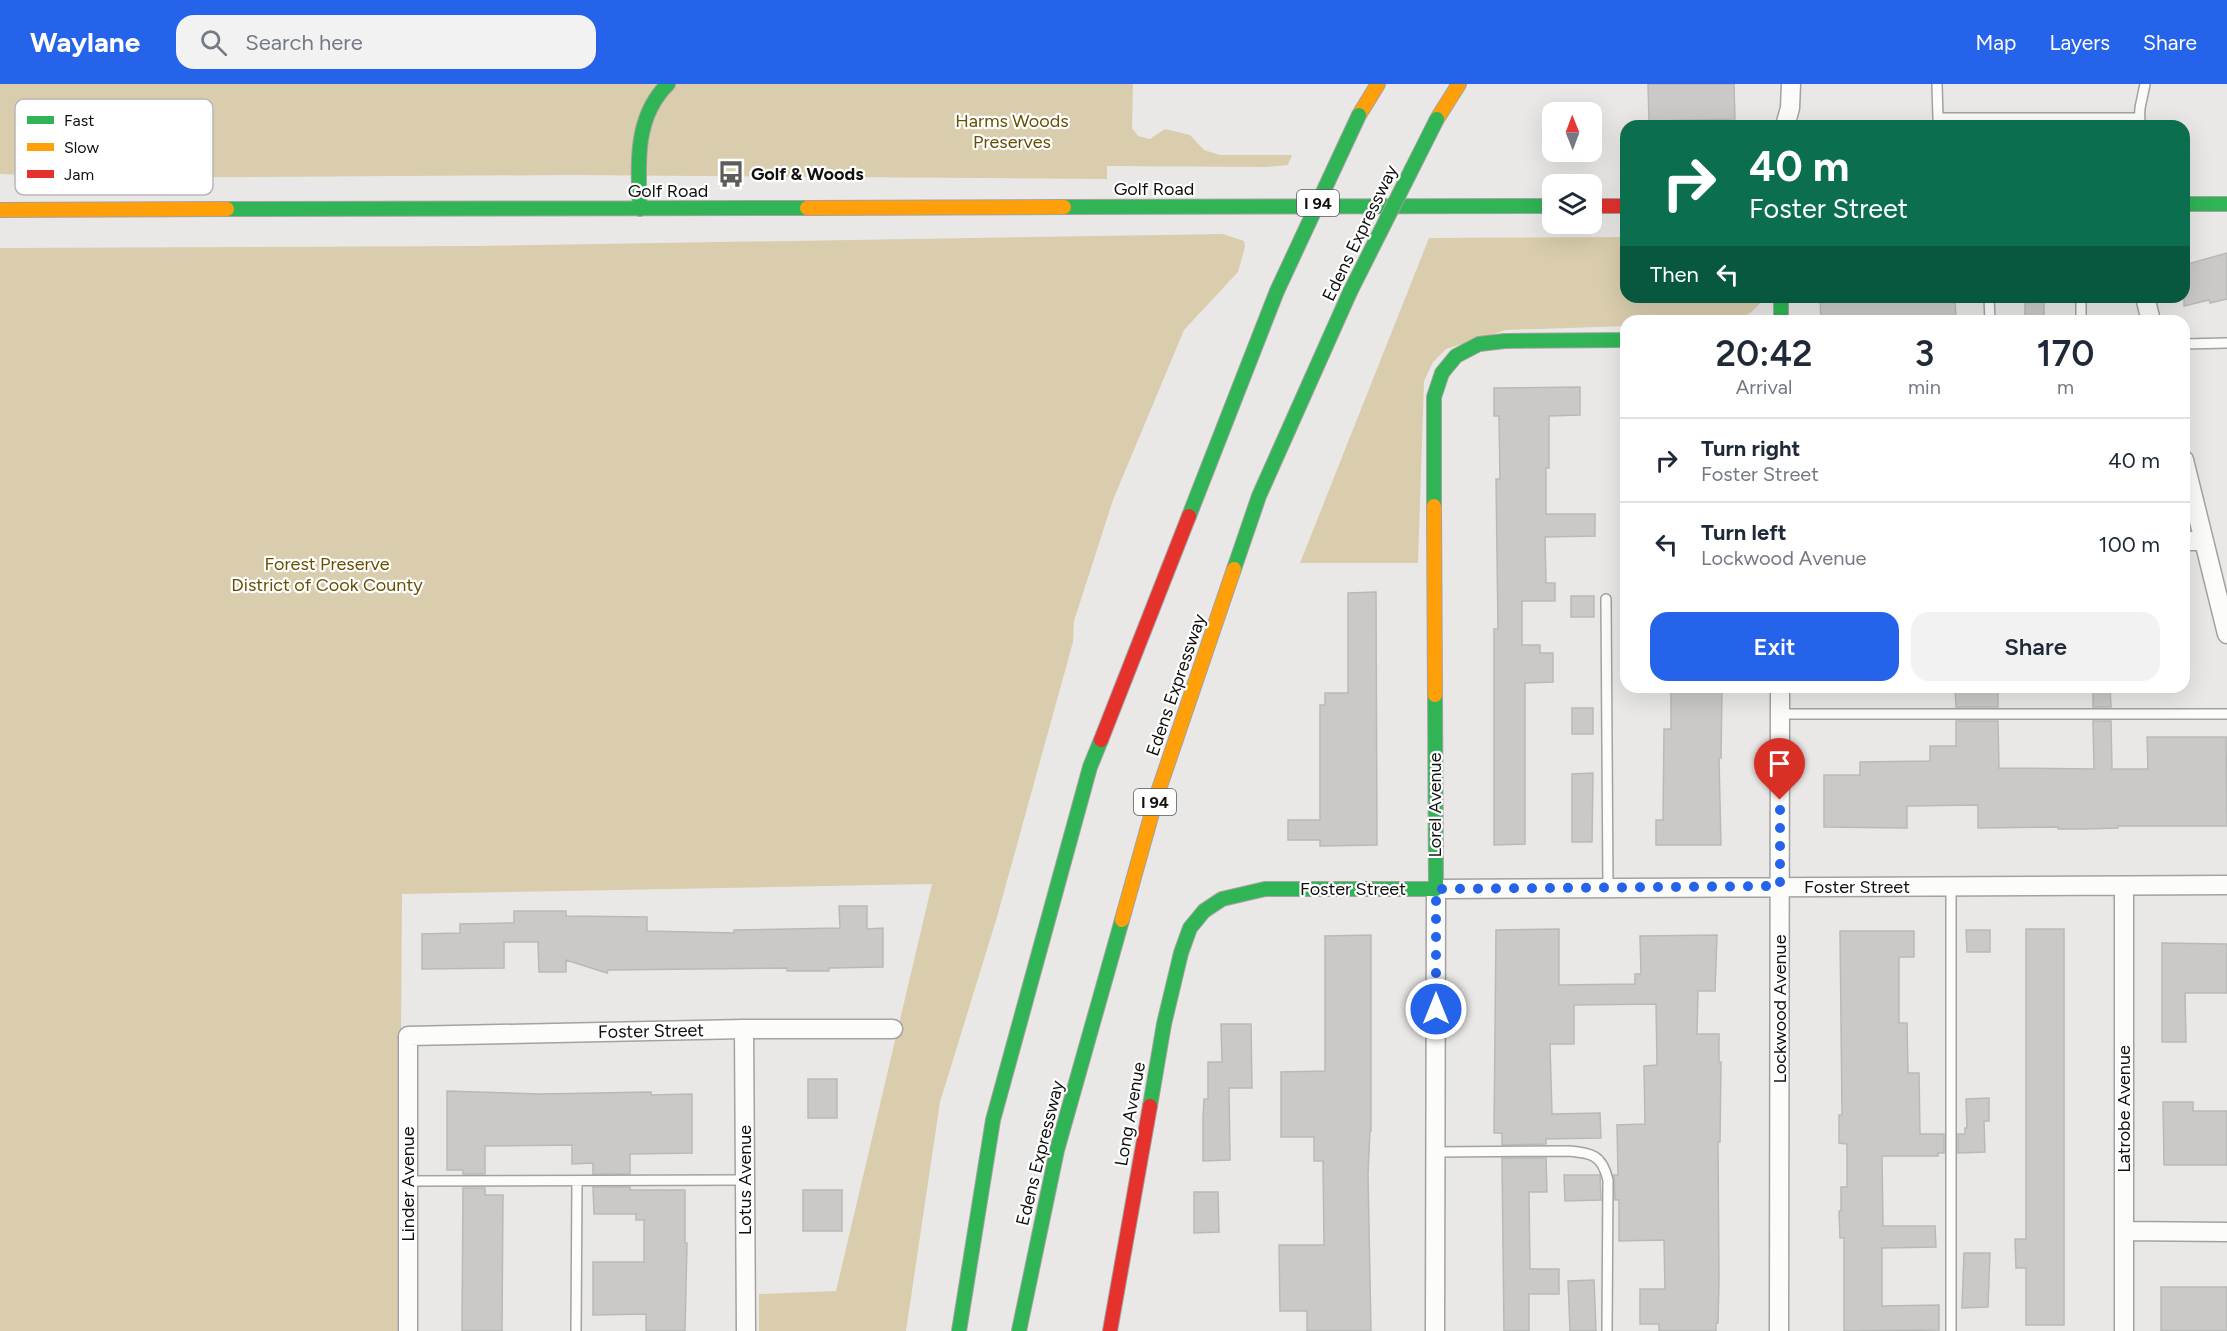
<!DOCTYPE html>
<style>
:root{--surface:#fff;--page:#f2f2f3;--text:#1f2937;--muted:#747a83;--line:#e0e1e3;--accent:#2563eb}
body{margin:0;font-family:Figtree,sans-serif;background:var(--page);color:var(--text);height:100vh;display:flex;flex-direction:column;font-size:22px;white-space:nowrap}
*{box-sizing:border-box;margin:0}
p{font-size:20px;color:var(--muted)}
.icon{flex:none;width:33px;height:33px;fill:none;stroke:currentColor;stroke-width:2;stroke-linecap:round;stroke-linejoin:round}
.map{position:relative;flex:1;overflow:hidden}
.panel{position:absolute;left:1620px;top:231px;width:570px;height:378px;display:flex;flex-direction:column;background:var(--surface);border-radius:18px;box-shadow:0 6px 24px #0002}
.panel>*{flex:none}
.banner{position:absolute;left:1620px;top:36px;width:570px;height:183px;border-radius:18px;box-shadow:0 6px 24px #0002;background:#0b6e4f;color:#fff;overflow:hidden}
.needle{width:39px;rotate:359deg}
.fabs{position:absolute;left:1542px;top:18px;display:grid;gap:12px}
.fabs a{display:grid;place-items:center;width:60px;height:60px;border-radius:12px;background:var(--surface);box-shadow:0 6px 24px #0002;font-size:30px}
.pin{position:absolute;display:grid;place-items:center;width:51px;height:51px;color:#fff;margin:-62px -26px;border-radius:50% 50% 50% 0;rotate:-45deg;box-shadow:0 0 6px #0007}
.pin .icon{rotate:45deg}
.me{position:absolute;width:66px;margin:-33px;rotate:0deg;stroke-linejoin:round;filter:drop-shadow(0 0 4px #0008)}
.turn{display:flex;align-items:center;gap:21px;height:126px;padding:0 30px;font-size:27px}
.turn .icon{width:78px;height:78px;stroke-width:2.5}
.turn b{display:block;font-size:42px;line-height:51px}
.then{display:flex;align-items:center;height:57px;padding:0 30px;background:#0003;gap:12px;font-size:22px}
.eta{display:flex;justify-content:space-evenly;align-items:center;height:102px;text-align:center}
.eta b{font-size:36px;font-weight:600;line-height:42px}
.action{display:flex;gap:12px;margin-top:auto;padding:12px 30px}
.action a{flex:1;height:69px;border-radius:18px;background:var(--accent);color:#fff;font-size:24px;font-weight:600;line-height:69px;text-align:center}
.action a+a{background:var(--page);color:var(--text)}
ul{padding:0;list-style:none}
li{display:flex;align-items:center;gap:18px;height:84px;padding:0 30px;border-top:2px solid var(--line)}
li div{flex:1}
li b{display:block;font-size:22px}
li em{font-style:normal}
header{display:flex;align-items:center;gap:36px;box-sizing:border-box;height:84px;padding:0 30px;background:var(--accent);color:#fff}
header strong{font-size:28px}
nav{display:flex;gap:33px;margin-inline-start:auto;font-size:21px}
.search{width:420px;height:54px;background:var(--page);display:flex;align-items:center;gap:15px;box-sizing:border-box;padding:0 21px;border-radius:18px;color:var(--muted);font-size:22px}
.map>svg:first-child{display:block}
.green{fill:#d9cdad}
.building{fill:#cac9c7;stroke:#b9b9b7;stroke-width:1.5}
.lines{fill:none;stroke-linecap:round;stroke-linejoin:round}
.lane-casing{stroke:#a3a2a1;stroke-width:12}
.street-casing{stroke:#a3a2a1;stroke-width:21}
.fast-casing{stroke:#a3a2a1;stroke-width:16}
.slow-casing{stroke:#a3a2a1;stroke-width:16}
.jam-casing{stroke:#a3a2a1;stroke-width:16}
.lane{stroke:#fcfcfb;stroke-width:9}
.street{stroke:#fcfcfb;stroke-width:18}
.fast{stroke:#30b455;stroke-width:14}
.slow{stroke:#ff9f0a;stroke-width:14}
.jam{stroke:#e5322d;stroke-width:14}
.fast-bridge-casing{stroke:#a3a2a1;stroke-width:16;stroke-linecap:butt}
.fast-bridge{stroke:#30b455;stroke-width:14}
.route{stroke:#2563eb;stroke-width:10;stroke-dasharray:0 18}
.labels{text-anchor:middle;stroke-width:4.5;stroke-linejoin:round;paint-order:stroke}
.shield{fill:#fff;stroke:#585857;stroke-width:1.5}
.shield-label{font-size:16px;font-weight:bold;fill:#11100f}
.park-label{font-size:18px;fill:#664f00;stroke:#fff}
.poi-label{font-size:18px;font-weight:bold;fill:#11100f;stroke:#fff;text-anchor:start}
.street-label{font-size:18px;fill:#11100f;stroke:#fff}
.key{fill:#fff;stroke:#b8b7b7;stroke-width:1.5}
.key-label{font-size:16px;fill:#11100f}
</style>
<header>
<strong>Waylane</strong>
<div class="search"><svg class="icon" aria-label="search" viewBox="0 0 24 24"><circle cx="10" cy="10" r="6"/><path d="M15 15l6 6"/></svg>Search here</div>
<nav><a>Map</a><a>Layers</a><a>Share</a></nav>
</header>
<div class="map">
<svg width="2227" height="1247" viewBox="0 0 2227 1247">
<rect width="100%" height="100%" fill="#e9e8e6"/>
<path class="green" d="M0,0h1133l-1,44 6,8 12,3 15,-10 25,6 14,15 16,5h72l-4,10 -22,2 -159,-1v13l-537,-4 -491,3 -79,-4z
M1223,150l21,7 1,6 -7,25 -54,58 -71,170 -39,121 -1,21 -76,275 -57,185 -34,229h-147v-37l77,-3 96,-407 -530,10 -3,437h-399v-1083l476,-2z
M1626,153v60h138v2c-9,10 -18,20 -32,22h-106v5l-120,4 -60,19 -13,13 -9,19 -6,182h-118l129,-325z"/>
<path class="building" d="M1648,0h86l1,35 -86,2z
M2227,169v46l-17,4 -1,-3 -25,6v-41z
M1820,213h135l1,24h-135z
M2025,213h19v24h-19z
M1580,303v28l-31,1v52h-3v46h49v22l-50,1 1,46h9v18h-33v44h18v8h13v29l-28,1v161l-31,1v-216h4l-2,-150h4l-1,-63h-5v-28z
M1376,508l1,253 -57,1v-6h-32v-20h32v-115h5v-12h23v-100z
M1571,512h23v21h-23z
M1722,603l-1,71h-2l2,87h-65v-25h7l1,-91h7v-41z
M2093,603h17l1,20h-18z
M1998,604v19h-42l-1,-18z
M1572,624h21v26h-21z
M1956,637h42l1,47 95,1 -1,-48h18l1,48h36l-1,-32h79l1,89h-109v2l-34,1h-26v-2l-80,1v-23l-71,1v22l-83,-1v-52h36v-13l70,-1v-15h26z
M1593,689l-1,69h-20v-68z
M839,822h28v23l16,-1v39l-54,1v3h-42v-3l-179,2 -1,3 -41,-13v12h-27l-1,-30h-34v26l-82,1v-35l38,-1v-9l54,-1v-12h52v5l81,1v14l87,2v-3l106,-2z
M1559,845v56l76,-1v-10h6l-1,-38 77,-1 -2,56h-17l-1,43h22v28h2l-1,80h-2l1,139 -1,42h-2v8h-57v-7h-19v-35h25l-1,-49 -45,1v-41h-4l-1,-25h4l-1,-50 28,-1 -1,-58 13,-1 -1,-61 -82,1v39h-24l2,70 48,-1 1,25 -55,1v5l-44,1v-12h-8l2,-203z
M2026,845h38v396h-38v-57h-10l-1,-29h11z
M1966,846h24v22h-23z
M1840,847h74v26h-15v66h8l1,50h11l1,61h24v19h-6v3h-56l1,70h52l1,21 -54,1v58l57,-1v25l-95,1v-93h-4l-1,-27h2v-24h6v-43l-8,-1v-28h3z
M1371,851v196h-1l-2,43 3,157h-64v-20h-27l-1,-66h45l-1,-84h-9v-24h-33v-65l44,-1v-135z
M2162,859l65,1v49h-42l1,49h-24z
M1221,940h30l1,64h-23l1,72 -27,1v-42l1,-20h4v-37h14z
M808,995h29v39h-29z
M447,1007l94,3 110,-2v3l41,-1v59l-62,1v20h-37v-11l-21,1v-19l-87,1v28h-22v-4h-16z
M1989,1014v23h-5l1,31 -27,1v-19h7v-6h2l-1,-29z
M2163,1018h30v9h34v54h-63z
M1502,1074h44l1,34h-18l1,77h29v25h-30v37h-25z
M1564,1091h36l1,25 -36,1z
M593,1103h37v3h55v53h2l-2,88h-39v-17l-53,1v-53h51v-42h-8v-6h-42z
M463,1104h22v7h18l-1,136h-40z
M803,1106h39v41h-39z
M1194,1108h24l1,40 -25,1z
M1964,1169h26l-2,54 -26,1z
M1594,1196l2,51h-26l-2,-50z
M2161,1203h66v44h-66z"/>
<g class="lines">
<defs>
<path id="lane" d="M1937,0l1,34h202
M2139,42l1,-18 5,-24
M1989,213l1,24
M2081,213v24
M2184,260l43,-1
M1606,515l2,289
M1780,630h447
M1951,803v444
M1435,1068l134,-1c23,2 33,4 39,29l-1,151
M408,1097l337,-1
M576,1247l1,-150"/>
<path id="street" d="M1785,42l5,-18 1,-24
M2145,213l6,24
M2184,376l43,174
M2184,457h19
M744,945l2,302
M2124,1147l103,1
M408,1247v-295l336,-7h149
M1435,1247l1,-442 791,-4
M1779,1247l1,-644
M2124,1247v-444"/>
<path id="fast" d="M2184,120h43
M1064,123l488,-1
M227,125l580,-1
M640,125c-2,-44 -6,-92 28,-125
M1781,213v24
M1434,422v-109l8,-24 14,-17 23,-12 26,-3 121,-1
M1189,432l88,-225
M1234,485l25,-73 91,-204
M1150,1022l14,-82 17,-71 9,-25 14,-17 18,-12 43,-10h171l-1,-194
M959,1247l34,-211 97,-353 11,-27
M1019,1247l38,-181 65,-230"/>
<path id="slow" d="M1359,31l19,-31
M1437,35l22,-35
M807,124l257,-1
M0,126l227,-1
M1434,422l1,189
M1122,836l35,-125 77,-226"/>
<path id="jam" d="M1592,122h34
M1101,656l88,-224
M1110,1247l40,-225"/>
</defs>
<use href="#lane" class="lane-casing"/>
<use href="#street" class="street-casing"/>
<use href="#fast" class="fast-casing"/>
<use href="#slow" class="slow-casing"/>
<use href="#jam" class="jam-casing"/>
<use href="#lane" class="lane"/>
<use href="#street" class="street"/>
<use href="#fast" class="fast"/>
<use href="#slow" class="slow"/>
<use href="#jam" class="jam"/>
<defs>
<path id="fast-bridge" d="M1277,207l82,-176
M1350,208l87,-173"/>
</defs>
<use href="#fast-bridge" class="fast-bridge-casing"/>
<use href="#fast-bridge" class="fast-bridge"/>
</g>
<g class="lines">
<path class="route" d="M1436,925v-120l344,-3v-86"/>
</g>
<defs>
<symbol id="bus-bare" viewBox="-9 -9 18 18"><path d="M-5-6H5V4H4V6H2V4H-2V6H-4V4H-5ZM-3.5-4V0h7V-4ZM-3.5 1.2v1.5H-2V1.2ZM2 1.2v1.5H3.5V1.2Z" fill="#5d5c5a" stroke="#fff" stroke-width="2.5" paint-order="stroke"/></symbol>
</defs>
<g fill-rule="evenodd">
<use href="#bus-bare" x="712" y="71" width="38" height="38"/>
</g>
<g class="labels">
<g class="shield">
<rect x="1297" y="106" width="42" height="26" rx="4.5"/>
<rect x="1134" y="705" width="42" height="26" rx="4.5"/>
</g>
<g class="shield-label">
<text x="1318" y="125">I 94</text>
<text x="1155" y="724">I 94</text>
</g>
<g class="park-label">
<text x="1012" y="43">Harms Woods<tspan x="1012" dy="21">Preserves</tspan></text>
<text x="327" y="486">Forest Preserve<tspan x="327" dy="21">District of Cook County</tspan></text>
</g>
<g class="poi-label">
<text x="751" y="96">Golf &amp; Woods</text>
</g>
<g class="street-label">
<text x="1154" y="111">Golf Road</text>
<text x="668" y="113">Golf Road</text>
<text transform="translate(1360 149) rotate(-64)" y="6">Edens Expressway</text>
<text transform="translate(1176 601) rotate(-71)" y="6">Edens Expressway</text>
<text transform="translate(1435 721) rotate(-90)" y="6">Lorel Avenue</text>
<text x="1857" y="809">Foster Street</text>
<text x="1353" y="811">Foster Street</text>
<text transform="translate(1780 925) rotate(-90)" y="6">Lockwood Avenue</text>
<text transform="translate(651 947) rotate(-1)" y="6">Foster Street</text>
<text transform="translate(2124 1025) rotate(-90)" y="6">Latrobe Avenue</text>
<text transform="translate(1130 1030) rotate(-80)" y="6">Long Avenue</text>
<text transform="translate(1040 1069) rotate(-76)" y="6">Edens Expressway</text>
<text transform="translate(745 1096) rotate(-90)" y="6">Lotus Avenue</text>
<text transform="translate(408 1100) rotate(-90)" y="6">Linder Avenue</text>
</g>
</g>
<rect x="15" y="15" width="198" height="96" rx="9" class="key"/>
<rect x="27" y="32" width="27" height="8" fill="#30b455"/>
<rect x="27" y="59" width="27" height="8" fill="#ff9f0a"/>
<rect x="27" y="86" width="27" height="8" fill="#e5322d"/>
<g class="key-label">
<text x="64" y="42">Fast</text>
<text x="64" y="69">Slow</text>
<text x="64" y="96">Jam</text>
</g>
</svg>
<div class="fabs">
<a><svg class="needle" viewBox="-14 -14 28 28"><path d="M0-13l5 13h-10z" fill="#e53935"/><path d="M0 13l5-13h-10z" fill="#747a83"/></svg></a>
<a><svg class="icon" aria-label="layers" viewBox="0 0 24 24"><path d="M12 4l9 5-9 5-9-5zM3 14l9 5 9-5"/></svg></a>
</div>
<div class="pin" style="left:1780px;top:716px;background:#d93025"><svg class="icon" aria-label="arrive" viewBox="0 0 24 24"><path d="M6 21V4h12l-3 4 3 4H6"/></svg></div>
<svg class="me" style="left:1436px;top:925px" viewBox="-20 -20 40 40"><circle r="17" fill="#2563eb" stroke="#fff" stroke-width="3"/><path d="M0-11L8 9 0 5-8 9z" fill="#fff"/></svg>
<div class="banner">
<div class="turn"><svg class="icon" aria-label="right" viewBox="0 0 24 24"><path d="M7 20v-9h11M14 6l5 5-5 5"/></svg><div><b>40 m</b>Foster Street</div></div>
<div class="then">Then<svg class="icon" aria-label="left" viewBox="0 0 24 24"><path d="M17 20v-9H6M10 6l-5 5 5 5"/></svg></div>
</div>
<section class="panel">
<div class="eta">
<div><b>20:42</b><p>Arrival</p></div>
<div><b>3</b><p>min</p></div>
<div><b>170</b><p>m</p></div>
</div>
<ul>
<li><svg class="icon" aria-label="right" viewBox="0 0 24 24"><path d="M7 20v-9h11M14 6l5 5-5 5"/></svg><div><b>Turn right</b><p>Foster Street</p></div><em>40 m</em></li>
<li><svg class="icon" aria-label="left" viewBox="0 0 24 24"><path d="M17 20v-9H6M10 6l-5 5 5 5"/></svg><div><b>Turn left</b><p>Lockwood Avenue</p></div><em>100 m</em></li>
</ul>
<div class="action"><a>Exit</a><a>Share</a></div>
</section>
</div>
